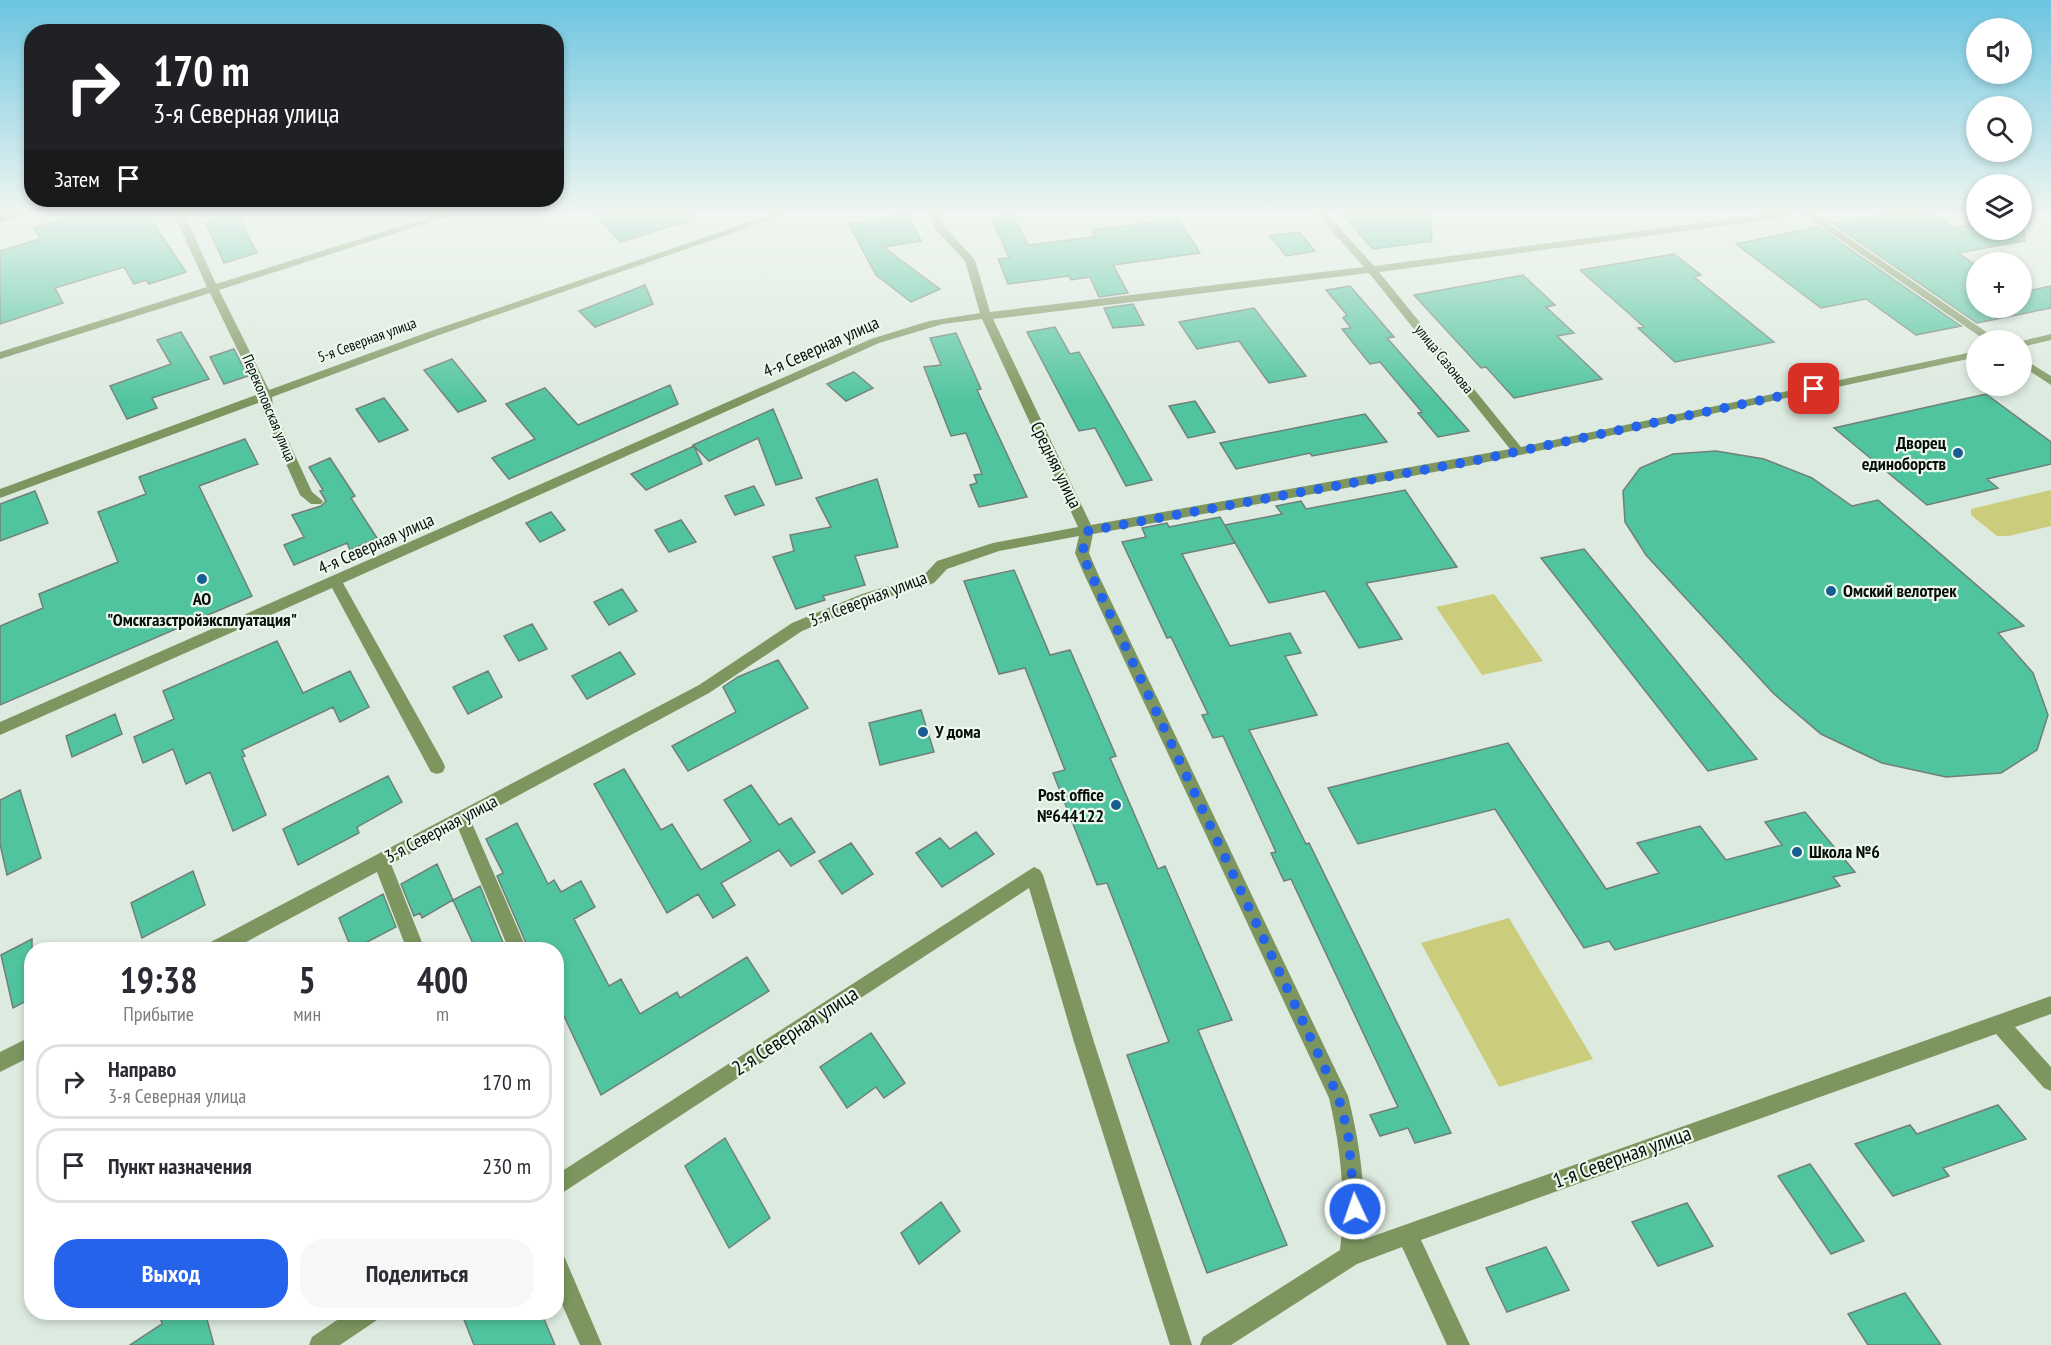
<!DOCTYPE html>
<html lang="ru">
<meta charset="utf-8">
<style>
:root{--surface:#fff;--page:#f7f7f7;--text:#2b2b33;--muted:#7c7c81;--line:#e1e1e2;--accent:#2563eb}
body{margin:0;font-family:"PT Sans Narrow",sans-serif;background:var(--page);color:var(--text);height:100vh;display:flex;flex-direction:column;font-size:22px;white-space:nowrap}
*{box-sizing:border-box;margin:0}
p{font-size:20px;color:var(--muted)}
.icon{flex:none;width:33px;height:33px;fill:none;stroke:currentColor;stroke-width:2;stroke-linecap:round;stroke-linejoin:round}
.map{position:relative;flex:1;overflow:hidden}
.details{position:absolute;left:24px;top:942px;width:540px;height:378px;display:flex;flex-direction:column;background:var(--surface);border-radius:24px;box-shadow:0 3px 9px #0003}
.details>*{flex:none}
.hud{position:absolute;left:24px;top:24px;width:540px;height:183px;border-radius:24px;box-shadow:0 3px 9px #0003;background:#202124;color:#fff;overflow:hidden}
.fabs{position:absolute;left:1966px;top:18px;display:grid;gap:12px}
.fabs a{display:grid;place-items:center;width:66px;height:66px;border-radius:50%;background:var(--surface);box-shadow:0 3px 9px #0003;font-size:30px}
.pin{position:absolute;display:grid;place-items:center;width:51px;height:51px;color:#fff;margin:-26px;border-radius:12px;box-shadow:0 3px 9px #0006}
.me{position:absolute;width:66px;margin:-33px;rotate:357deg;stroke-linejoin:round;filter:drop-shadow(0 0 4px #0008)}
.turn{display:flex;align-items:center;gap:21px;height:126px;padding:0 30px;font-size:27px}
.turn .icon{width:78px;height:78px;stroke-width:2.5}
.turn b{display:block;font-size:42px;line-height:51px}
.then{display:flex;align-items:center;height:57px;padding:0 30px;background:#0003;gap:12px;font-size:22px}
.eta{display:flex;justify-content:space-evenly;align-items:center;height:102px;text-align:center}
.eta b{font-size:36px;font-weight:700;line-height:42px}
.primary-button{display:flex;gap:12px;margin-top:auto;padding:12px 30px}
.primary-button a{flex:1;height:69px;border-radius:24px;background:var(--accent);color:#fff;font-size:24px;font-weight:700;line-height:69px;text-align:center}
.primary-button a+a{background:var(--page);color:var(--text)}
ul{padding:0;list-style:none}
li{display:flex;align-items:center;gap:18px;height:75px;margin:0 12px 9px;padding:0 18px;border:3px solid var(--line);border-radius:24px}
li div{flex:1}
li b{display:block;font-size:22px}
li em{font-style:normal}
.map>svg:first-child{display:block}
.green{fill:#cbcc7c}
.building{fill:#50c49e;stroke:#707f79;stroke-width:1.5}
.lines{fill:none;stroke-linecap:round;stroke-linejoin:round}
.minor{fill:#7d9660;fill-rule:evenodd}
.major{fill:#344c0e;fill-rule:evenodd}
.route{stroke:#2563eb;stroke-width:10;stroke-dasharray:0 18}
.poi-dot{fill:#175d92;stroke:#ebf8ec;stroke-width:2}
.labels{text-anchor:middle;stroke-width:4.5;stroke-linejoin:round;paint-order:stroke}
.far-street-label{font-size:15px;fill:#090d0a;stroke:#ebf8ec}
.street-label{font-size:18px;fill:#090d0a;stroke:#ebf8ec}
.poi-label{font-size:18px;font-weight:bold;fill:#090d0a;stroke:#ebf8ec;text-anchor:start}
.near-street-label{font-size:21px;fill:#090d0a;stroke:#ebf8ec}
</style>
<div class="map">
<svg width="2051" height="1345" viewBox="0 0 2051 1345">
<rect width="100%" height="100%" fill="#ddeadf"/>
<path class="green" d="M2051,490v36l-42,10h-12l-26,-21v-6z
M1494,594l49,67 -61,14 -46,-68z
M1509,918l84,141 -94,28 -78,-144z"/>
<path class="building" d="M82,214h65l39,58 -37,12 -3,-4 -12,4 -10,-17 -69,21 8,15 -63,21v-73l40,-12 -6,-11z
M237,214l20,39 -33,10 -18,-40z
M596,214h98l1,5 -75,23z
M908,214l13,27 -38,6 57,42 -29,13 -35,-27 -29,-54 4,3z
M1342,214h88l2,27 -59,8z
M1891,214h41l22,14 23,-4v6h47l1,11 -67,12 19,13v42h45v-16l29,-6v22l-74,15 -144,-99z
M1013,215l15,30 67,-8 -3,-7 86,-11 22,34 -87,12 15,28 -29,4 -9,-20 -19,3 -2,-4 -61,8 -10,-25 11,-1 -17,-40z
M1818,227l143,99 -45,9 -50,-36 -45,9 -85,-64z
M1299,232l16,19 -29,5 -16,-20z
M1674,254l27,21 -7,2 80,65 -99,20 -37,-34 6,-1 -64,-57z
M1523,275l32,30 -9,2 28,26 -17,3 45,43 -88,19 -28,-31 -5,1 -67,-73z
M645,285l8,19 -58,23 -16,-16z
M1350,286l44,51 -7,1 82,93 -31,6 -20,-24 4,-1 -42,-50 -10,2 -28,-35 9,-1 -8,-10 4,-3 -21,-25z
M1133,304l11,21 -31,3 -9,-20z
M1254,308l52,68 -37,7 -30,-42 -42,8 -18,-27z
M1055,327l15,27 9,-2 73,128 -26,6 -31,-58 -16,3 -52,-99z
M181,332l28,47 -57,19 5,10 -30,11 -17,-33 61,-22 -14,-24z
M956,333l25,56 -4,1 50,107 -48,10 -9,-22 7,-2 -3,-8 8,-1 -16,-41 -15,3 -27,-69 17,-2 -11,-27z
M234,349l14,27 -24,8 -14,-27z
M452,359l34,42 -28,11 -34,-42z
M854,372l19,16 -27,13 -19,-17z
M670,385l8,19 -169,75 -17,-21 43,-19 -29,-35 39,-16 33,37z
M1986,394l65,48v22l-64,15 11,9 -71,17 -93,-77z
M384,398l24,32 -29,12 -23,-33z
M1195,401l20,31 -27,6 -19,-32z
M773,409l29,69 -26,7 -18,-47 -49,23 -16,-16z
M1365,414l22,28 -75,14 -2,-3 -74,16 -16,-26z
M245,439l13,25 -59,22 53,110 -252,109v-79l43,-18 -4,-14 79,-32 -20,-50 48,-18 -7,-17z
M694,446l8,18 -56,26 -15,-16z
M1716,451l48,8 48,19 40,28 26,-6 146,126 -26,7 35,40 15,42 -11,35 -36,23 -55,4 -64,-14 -61,-29 -47,-40 -128,-139 -21,-33 -2,-31 17,-23 33,-14z
M330,458l25,38 -4,2 26,40 -27,12 -3,-7 -53,22 -10,-20 20,-8 -12,-22 29,-9 5,-5 -6,-10 3,-1 -14,-23z
M877,479l21,68 -43,9 10,29 -42,11 2,4 -29,9 -23,-52 21,-6 -4,-16 41,-8 -15,-29z
M754,486l10,19 -29,10 -10,-19z
M1405,490l52,77 -91,16 36,56 -43,9 -34,-57 -56,12 -44,-78 57,-11 -6,-8 25,-5 5,8z
M35,491l13,32 -48,18v-37z
M551,512l14,18 -25,12 -14,-19z
M1220,517l15,26 -53,11 48,92 60,-13 11,20 -16,3 32,59 -68,15 57,114 3,-1 142,290 -36,10 -7,-15 -28,8 -10,-21 28,-8 -107,-228 -7,2 -13,-28 5,-1 -53,-116 -10,2 -11,-23 6,-1 -37,-77 -4,1 -45,-96 24,-5 -4,-9 25,-5 2,4z
M681,520l15,22 -27,10 -14,-22z
M1584,549l173,210 -49,12 -167,-213z
M1014,570l36,85 20,-5 46,106 -6,2 48,111 7,-3 67,154 -34,10 89,215 -80,28 -80,-218 42,-13 -62,-159 -10,2 -44,-112 12,-3 -40,-102 -26,6 -35,-93z
M622,589l15,22 -28,14 -15,-23z
M532,624l15,25 -28,12 -15,-25z
M277,641l26,52 47,-22 19,36 -29,15 -7,-15 -91,43 3,6 -3,1 24,58 -33,16 -23,-59 -24,12 -13,-35 -30,14 -9,-26 40,-18 -11,-28z
M620,652l15,22 -48,25 -15,-23z
M778,660l30,48 -120,63 -16,-25 64,-34 -13,-25 15,-10z
M488,671l14,26 -34,17 -15,-27z
M921,710l13,42 -54,13 -11,-42z
M115,714l7,20 -50,23 -6,-21z
M1508,743l98,146 53,-16 -22,-30 63,-17 26,34 56,-15 -17,-23 40,-10 50,60 -22,5 7,9 -225,64 -6,-9 -25,7 -89,-139 -137,35 -30,-56z
M624,769l37,61 11,-6 29,46 50,-29 -27,-41 27,-15 28,40 12,-7 24,34 -24,14 -12,-16 -58,33 14,22 -22,13 -15,-24 -31,19 -73,-129z
M388,776l14,26 -45,25 2,6 -61,32 -15,-36z
M20,790l21,68 -34,17 -7,-31v-44z
M517,823l31,61 6,-4 7,12 20,-11 14,26 -21,12 35,67 12,-7 19,35 37,-22 3,6 67,-41 22,34 -168,104 -45,-96v-49h-27l-32,-74 6,-3 -17,-34z
M976,832l18,22 -52,33 -26,-34 24,-15 10,11z
M851,843l22,31 -31,20 -23,-33z
M437,864l16,36 -31,18 -2,-5 -6,3 -13,-32z
M193,871l12,34 -63,33 -11,-35z
M480,886l26,64h-30l-23,-50z
M383,894l13,33 -44,23 -13,-32z
M32,939v59l-19,10 -12,-53z
M871,1033l34,50 -21,15 -8,-11 -29,21 -27,-41z
M1998,1105l28,34 -83,29 6,8 -56,20 -38,-52 55,-19 7,9z
M725,1138l45,80 -41,30 -44,-82z
M1810,1164l54,77 -33,13 -53,-78z
M941,1202l19,29 -41,33 -18,-31z
M1687,1203l26,43 -55,20 -26,-44z
M1546,1247l23,43 -62,22 -21,-44z
M1905,1293l36,52h-73l-20,-31z
M159,1312h46l9,33h-84l32,-21z
M461,1312h80l14,33h-81z"/>
<g class="lines">
<path class="minor" d="M174,214h10l32,70 224,-70h15l-236,76 50,100 162,-59 342,-117h14l-348,121 -167,62 1,11 39,84 11,9 -2,3h-10l-11,-9 -39,-87v-6l-261,96v-9l259,-95 -49,-101 -210,66v-7l207,-65z
M929,214h10l5,12 31,34 15,52 374,-45 -47,-53h10l47,52 395,-52h25l-5,3 -410,55 142,175 456,-96v6l-504,108 -380,69 -4,19 9,21 250,522c12,48 19,95 14,144l689,-244v18l-36,13 36,40v24l-7,-3 -48,-54 -575,206 49,105h-23l-45,-98 -45,17 -126,81h-31l3,-8 137,-87c6,-52 1,-101 -11,-152l-245,-524 -9,-21 4,-17 -80,15 -52,18 -13,14 -62,19 -70,29 -93,62 -238,128 56,129h-18l-51,-122 -67,36 34,86h-18l-30,-78 -146,78h-27l3,-6 492,-259 93,-62 70,-29 62,-19 13,-14 56,-18 85,-16 -96,-208 -39,5 -64,19 -536,240 100,179 2,5 -2,5 -6,2 -6,-2 -99,-184 -332,147v-13l871,-383 58,-18 51,-8 -15,-52 -30,-32zM1369,273l141,176 -419,76 -98,-206z
M1803,214h11l184,126h-13z
M2051,334v6l-29,7v-6z
M2022,358l29,18v9l-29,-19z
M1034,867l6,3 3,5 51,167 98,303h-22l-96,-303 -45,-154 -473,309v-22z
M32,1036v20l-32,16v-20z
M556,1253l8,3 38,89h-22l-24,-54z
M349,1312h31l-3,8 -37,25h-31l3,-8z"/>
<path class="major" d="M7,214h16l-23,8v-6z"/>
</g>
<linearGradient id="sky" x2="0" y2="1"><stop stop-color="#6cc5e0"/><stop offset="0.53" stop-color="#f0f6f1"/><stop offset="1" stop-color="#f0f6f1" stop-opacity="0"/></linearGradient>
<rect width="2051" height="402" fill="url(#sky)"/>
<g class="lines">
<path class="route" d="M1355,1209l-7,-76 -10,-37 -247,-522 -9,-21 6,-22 385,-70 341,-72"/>
</g>
<g class="poi-dot">
<circle cx="1958" cy="453" r="6"/>
<circle cx="202" cy="579" r="6"/>
<circle cx="1831" cy="591" r="6"/>
<circle cx="923" cy="732" r="6"/>
<circle cx="1116" cy="805" r="6"/>
<circle cx="1797" cy="852" r="6"/>
</g>
<g class="labels">
<g class="far-street-label">
<text transform="translate(367 340) rotate(-20)" y="5">5-я Северная улица</text>
<text transform="translate(1444 359) rotate(51)" y="5">улица Сазонова</text>
<text transform="translate(269 408) rotate(67)" y="5">Перекоповская улица</text>
</g>
<g class="street-label">
<text transform="translate(821 347) rotate(-24)" y="6">4-я Северная улица</text>
<text transform="translate(1056 465) rotate(64)" y="6">Средняя улица</text>
<text transform="translate(376 544) rotate(-24)" y="6">4-я Северная улица</text>
<text transform="translate(868 599) rotate(-21)" y="6">3-я Северная улица</text>
<text transform="translate(441 829) rotate(-28)" y="6">3-я Северная улица</text>
</g>
<g class="poi-label">
<text x="1946" y="449" text-anchor="end">Дворец<tspan x="1946" dy="21">единоборств</tspan></text>
<text x="1843" y="597">Омский велотрек</text>
<text x="202" y="605" text-anchor="middle">АО<tspan x="202" dy="21">"Омскгазстройэксплуатация"</tspan></text>
<text x="935" y="738">У дома</text>
<text x="1104" y="801" text-anchor="end">Post office<tspan x="1104" dy="21">№644122</tspan></text>
<text x="1809" y="858">Школа №6</text>
</g>
<g class="near-street-label">
<text transform="translate(795 1031) rotate(-33)" y="7">2-я Северная улица</text>
<text transform="translate(1622 1157) rotate(-20)" y="7">1-я Северная улица</text>
</g>
</g>
</svg>
<div class="fabs">
<a><svg class="icon" aria-label="sound" viewBox="0 0 24 24"><path d="M4 9h4l5-4v14l-5-4H4zM17 9q2 3 0 6"/></svg></a>
<a><svg class="icon" aria-label="search" viewBox="0 0 24 24"><circle cx="10" cy="10" r="6"/><path d="M15 15l6 6"/></svg></a>
<a><svg class="icon" aria-label="layers" viewBox="0 0 24 24"><path d="M12 4l9 5-9 5-9-5zM3 14l9 5 9-5"/></svg></a>
<a>+</a>
<a>−</a>
</div>
<div class="pin" style="left:1814px;top:389px;background:#d93025"><svg class="icon" aria-label="arrive" viewBox="0 0 24 24"><path d="M6 21V4h12l-3 4 3 4H6"/></svg></div>
<svg class="me" style="left:1355px;top:1209px" viewBox="-20 -20 40 40"><circle r="17" fill="#2563eb" stroke="#fff" stroke-width="3"/><path d="M0-11L8 9 0 5-8 9z" fill="#fff"/></svg>
<div class="hud">
<div class="turn"><svg class="icon" aria-label="right" viewBox="0 0 24 24"><path d="M7 20v-9h11M14 6l5 5-5 5"/></svg><div><b>170 m</b>3-я Северная улица</div></div>
<div class="then">Затем<svg class="icon" aria-label="arrive" viewBox="0 0 24 24"><path d="M6 21V4h12l-3 4 3 4H6"/></svg></div>
</div>
<section class="details">
<div class="eta">
<div><b>19:38</b><p>Прибытие</p></div>
<div><b>5</b><p>мин</p></div>
<div><b>400</b><p>m</p></div>
</div>
<ul>
<li><svg class="icon" aria-label="right" viewBox="0 0 24 24"><path d="M7 20v-9h11M14 6l5 5-5 5"/></svg><div><b>Направо</b><p>3-я Северная улица</p></div><em>170 m</em></li>
<li><svg class="icon" aria-label="arrive" viewBox="0 0 24 24"><path d="M6 21V4h12l-3 4 3 4H6"/></svg><div><b>Пункт назначения</b></div><em>230 m</em></li>
</ul>
<div class="primary-button"><a>Выход</a><a>Поделиться</a></div>
</section>
</div>
